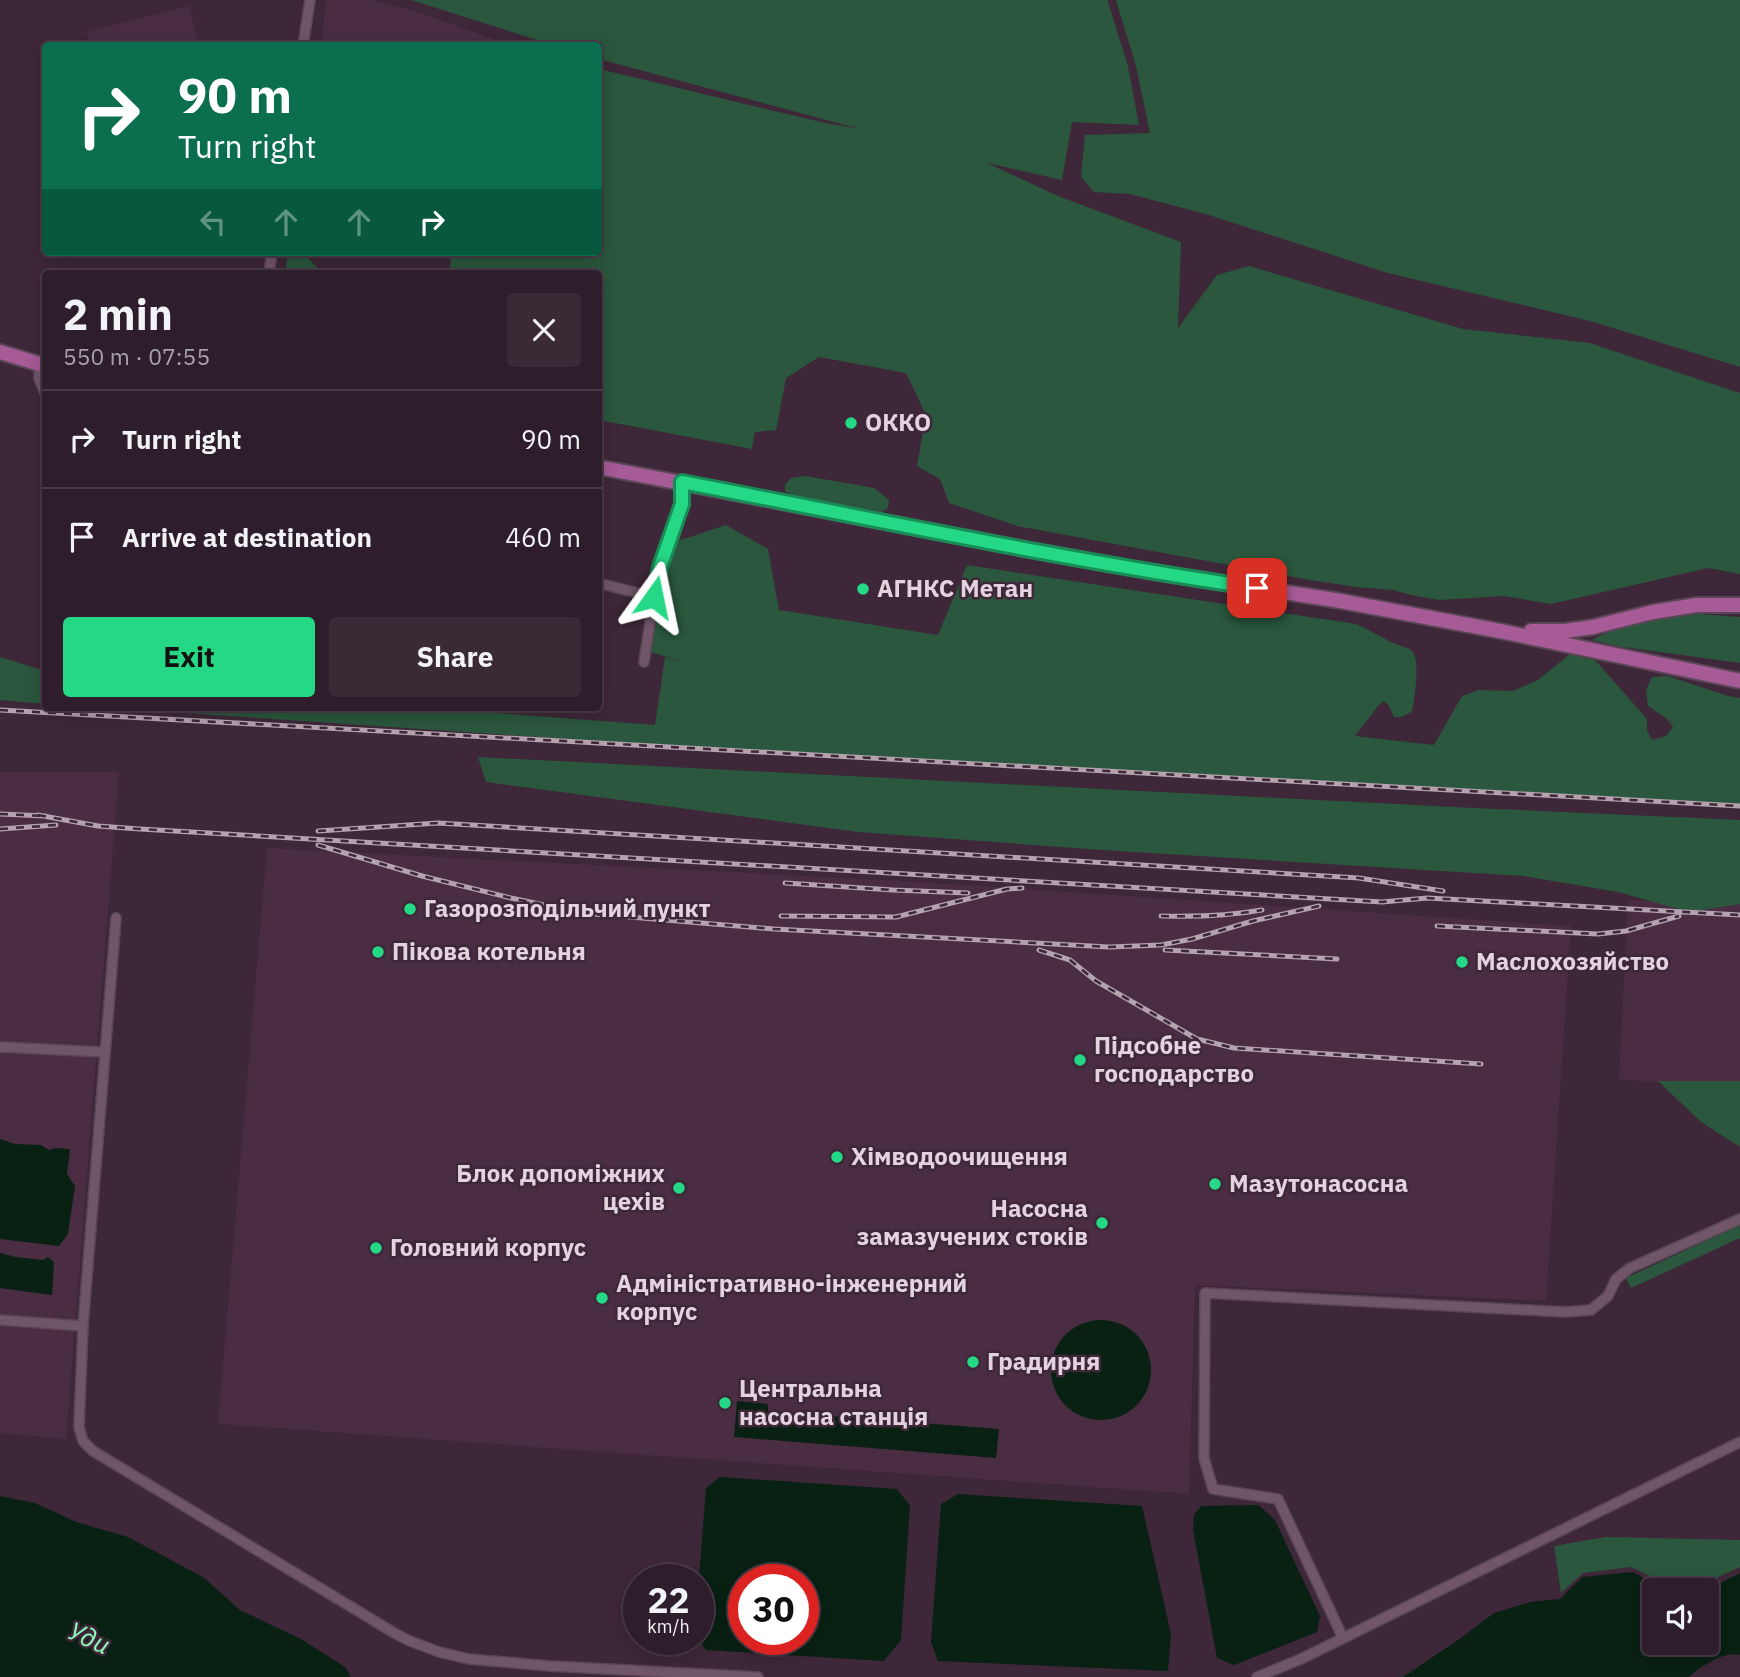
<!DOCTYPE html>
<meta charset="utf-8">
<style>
:root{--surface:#2e1d2a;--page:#3a2a36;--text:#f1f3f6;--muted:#a7a2a8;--line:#493b47;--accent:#25d886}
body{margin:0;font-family:"IBM Plex Sans",sans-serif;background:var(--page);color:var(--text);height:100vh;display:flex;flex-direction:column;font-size:26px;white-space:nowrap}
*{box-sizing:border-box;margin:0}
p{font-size:23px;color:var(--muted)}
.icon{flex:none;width:38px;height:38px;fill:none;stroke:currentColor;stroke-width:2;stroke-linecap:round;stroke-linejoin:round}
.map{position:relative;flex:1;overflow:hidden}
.drawer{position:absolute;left:42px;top:270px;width:560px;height:441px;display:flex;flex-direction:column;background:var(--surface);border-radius:7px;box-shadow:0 4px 18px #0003,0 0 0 2px var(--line)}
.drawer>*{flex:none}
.hud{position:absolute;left:42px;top:42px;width:560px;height:214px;border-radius:7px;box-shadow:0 4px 18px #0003,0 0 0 2px var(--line);background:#0b6e4f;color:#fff;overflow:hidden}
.fabs{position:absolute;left:1642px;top:1578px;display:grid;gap:14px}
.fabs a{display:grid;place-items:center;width:77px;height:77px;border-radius:7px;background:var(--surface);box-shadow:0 4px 18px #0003,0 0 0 2px var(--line);font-size:35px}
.speed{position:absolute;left:623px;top:1564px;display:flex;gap:14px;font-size:35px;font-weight:700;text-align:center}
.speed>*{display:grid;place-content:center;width:91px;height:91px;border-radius:50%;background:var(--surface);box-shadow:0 4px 18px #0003,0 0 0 2px var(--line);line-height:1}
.speed small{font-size:18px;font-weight:400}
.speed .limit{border:10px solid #d22;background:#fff;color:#111}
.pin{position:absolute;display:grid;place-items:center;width:60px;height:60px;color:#fff;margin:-30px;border-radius:14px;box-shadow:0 4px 10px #0006}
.me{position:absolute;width:77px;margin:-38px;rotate:12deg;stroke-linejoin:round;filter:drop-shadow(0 0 5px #0008)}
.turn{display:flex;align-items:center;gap:24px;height:147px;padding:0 21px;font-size:32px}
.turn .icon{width:91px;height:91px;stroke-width:2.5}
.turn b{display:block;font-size:49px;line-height:60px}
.lanes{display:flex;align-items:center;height:66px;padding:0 21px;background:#0003;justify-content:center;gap:35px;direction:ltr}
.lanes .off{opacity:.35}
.round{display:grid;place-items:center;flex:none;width:74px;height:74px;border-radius:7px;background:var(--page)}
.headline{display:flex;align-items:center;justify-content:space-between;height:119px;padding:0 21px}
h1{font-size:42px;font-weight:700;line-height:52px}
.cta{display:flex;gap:14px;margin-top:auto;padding:14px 21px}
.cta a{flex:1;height:80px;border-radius:7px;background:var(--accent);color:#111;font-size:28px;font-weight:700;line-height:80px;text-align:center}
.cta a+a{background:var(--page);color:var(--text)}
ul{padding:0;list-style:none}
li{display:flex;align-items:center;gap:21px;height:98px;padding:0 21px;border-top:2px solid var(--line)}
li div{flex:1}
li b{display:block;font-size:26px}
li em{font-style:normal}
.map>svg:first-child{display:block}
.built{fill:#4a2d43}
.green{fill:#2a573d}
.water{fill:#082113;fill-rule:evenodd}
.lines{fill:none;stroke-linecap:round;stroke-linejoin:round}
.minor-casing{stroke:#594655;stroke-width:12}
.primary-casing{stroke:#594655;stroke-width:18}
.minor{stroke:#71566a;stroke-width:9}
.primary{stroke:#a65a96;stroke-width:14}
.rail-casing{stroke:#b4a2af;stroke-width:5}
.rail{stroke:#3e2738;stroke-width:2.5;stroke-dasharray:8;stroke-linecap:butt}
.route-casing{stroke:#188c57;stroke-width:18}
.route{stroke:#25d886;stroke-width:12}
.poi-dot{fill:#25d886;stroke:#3e2738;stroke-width:2.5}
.labels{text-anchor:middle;stroke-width:5;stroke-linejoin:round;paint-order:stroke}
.poi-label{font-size:24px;font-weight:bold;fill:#e3d3de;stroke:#3e2738;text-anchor:start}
.water-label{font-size:26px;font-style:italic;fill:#8ffabb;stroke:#3e2738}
</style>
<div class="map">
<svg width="1740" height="1677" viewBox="0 0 1740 1677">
<rect width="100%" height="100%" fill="#3e2738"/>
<path class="built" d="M326,0h48l46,13 90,32h-189z
M189,6l10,39h-109l-3,-13z
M0,772h119l-53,667 -66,-6z
M267,848l654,34 650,44 -25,375 -351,-16 -6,209 -971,-70z
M1629,900l111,3v186l-121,-10 8,-160z"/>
<path class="green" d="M411,0h697v2l20,64 11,59 -67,-3 -10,58 -75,-17 71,33 123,46 -3,86 39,-53 32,-9 214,63 127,14 150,50v181l-32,-6 -157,36 -47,-8 -65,4 -28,-5 -18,-5 -37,-3 -46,-7 -293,-54 -68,-23 -9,-24 -23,-13 9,-51 -20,-42 -87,-16 -33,21 -10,52 -21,2 -3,17 -153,-29 -1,-147h-149l3,-21h146l1,-183 222,53 39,7 -261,-70 -1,-13 -45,-1z
M1116,0h624v367l-150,-46 -202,-48 -179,-58 -79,-21 -36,-2 -13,-15 4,-42 65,-2 -14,-67z
M288,252h11l12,9 11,12h-30l-6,-6z
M806,476l68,12 15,12 -1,8 -6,4 -89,-17 -8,-4v-6l6,-7z
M726,525l42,24 11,61 159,25 29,-70 389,59c12,5 23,12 35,18 6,3 16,5 21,9 9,9 2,49 0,61l-11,5h-7l-5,-11 -5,-5 -5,4 -24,31 79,9 28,-49 17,-6 34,1 25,-11 32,-26 25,6 52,59v11l5,10 14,-4 7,-9c-5,-9 -16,-15 -25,-21l-2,-16 6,-13 16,-1 60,20 12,2v108l-995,-55 -649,-44h320l239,18 10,-68 24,6 -39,-11 22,-109z
M1672,612l68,5v46l-117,-16 -31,-7 14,-7z
M0,657l45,14v33l-45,-4z
M478,757l996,51 266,12v84l-51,8 -71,-20 -95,-16 -421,-26 -244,-18 -372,-50z
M1658,1081h82v66l-39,-25z
M1740,1225v13l-109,50 -5,-10z
M1606,1537l134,3v27l-35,16 -38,1 -36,-17 -48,6 -22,20 -7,-47z"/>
<path class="water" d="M0,1139l15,5 26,1 8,5 7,-2 14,1 -3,25 8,12 -7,48 -9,12 -59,-7z
M0,1253l16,4 27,3 5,-3 6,5 -2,33 -52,-7z
M1051 1370a50 50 0 1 1 100 0a50 50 0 1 1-100 0Z
M737,1401l31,3v7l231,18 -3,29 -262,-21z
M720,1477l177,12 13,17 -9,134 -17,21 -178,-11 -8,-12v-47l8,-103zM803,1580v60h-59v-60z
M958,1494l184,12 29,128 -3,37 -230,-10 -7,-19 10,-138z
M0,1496l35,7 41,19 52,15 75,40 37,33 61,29 44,28 6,10h-351z
M1258,1505l17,15 45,96 -3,16 -83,33 -17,-7 -24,-128 1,-15 7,-9z
M1633,1572l30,17 16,2h-25v52h52l-1,-52 35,-18v82c-17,-4 -38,11 -51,22h-286l58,-39 33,-25 36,-11 30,-3 22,-22z"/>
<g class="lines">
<defs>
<path id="minor" d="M303,46l7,-46
M269,273l3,-21
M39,365v14l7,16
M598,583l56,14 -10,65
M654,597l6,-30 22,-63v-22
M116,918l-33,408 -4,101 4,14 10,10 303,183 14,7 29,11 30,7 81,7 208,11
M0,1047l104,5
M0,1320l83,6
M1343,1638l-65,-139 -65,-10 -9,-31 1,-165 360,19 26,-2 17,-14 8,-17 14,-11 110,-49
M1257,1677l44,-18 439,-217"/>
<path id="primary" d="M0,352l46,14
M598,467l438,84 117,21 182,28 165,31 240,50
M1531,631h34l28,-4 60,-15 44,-7h43"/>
</defs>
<use href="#minor" class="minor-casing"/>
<use href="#primary" class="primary-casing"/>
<use href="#minor" class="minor"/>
<use href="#primary" class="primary"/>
<defs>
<path id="rail" d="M0,710l1740,96
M0,814l46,2
M38,815l60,11 42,3 1242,73 45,-4 313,17
M0,829l56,-4
M318,831l120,-8 921,55 84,13
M318,845l104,31 89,22 71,15 192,16 335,18 52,-2 31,-6 61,-18 66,-15
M785,883l108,7 75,3
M781,916l115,1 111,-28 15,-1
M1161,916c34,1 67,0 101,-6
M1437,926l161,8 28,-3 53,-15
M1039,950l31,10 26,21 101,58 37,9 247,16
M1165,950l172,9"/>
</defs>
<use href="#rail" class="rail-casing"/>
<use href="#rail" class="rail"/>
</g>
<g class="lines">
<defs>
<path id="route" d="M654,597l6,-30 22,-63v-22c191,37 382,78 575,106"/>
</defs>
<use href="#route" class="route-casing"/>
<use href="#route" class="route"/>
</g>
<g class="poi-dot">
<circle cx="851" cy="423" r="7"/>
<circle cx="863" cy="589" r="7"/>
<circle cx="410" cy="909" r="7"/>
<circle cx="378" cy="952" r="7"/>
<circle cx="1462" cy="962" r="7"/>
<circle cx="1080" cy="1060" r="7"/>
<circle cx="837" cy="1157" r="7"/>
<circle cx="1215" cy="1184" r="7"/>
<circle cx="679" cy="1188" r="7"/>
<circle cx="1102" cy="1223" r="7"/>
<circle cx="376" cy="1248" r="7"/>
<circle cx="602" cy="1298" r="7"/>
<circle cx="973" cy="1362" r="7"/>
<circle cx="725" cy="1403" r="7"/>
</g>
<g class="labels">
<g class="poi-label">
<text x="865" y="431">ОККО</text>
<text x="877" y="597">АГНКС Метан</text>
<text x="424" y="917">Газорозподільчий пункт</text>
<text x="392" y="960">Пікова котельня</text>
<text x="1476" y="970">Маслохозяйство</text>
<text x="1094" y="1054">Підсобне<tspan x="1094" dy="28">господарство</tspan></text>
<text x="851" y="1165">Хімводоочищення</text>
<text x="665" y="1182" text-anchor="end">Блок допоміжних<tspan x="665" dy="28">цехів</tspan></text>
<text x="1229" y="1192">Мазутонасосна</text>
<text x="1088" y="1217" text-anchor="end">Насосна<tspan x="1088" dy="28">замазучених стоків</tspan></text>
<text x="390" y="1256">Головний корпус</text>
<text x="616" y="1292">Адміністративно-інженерний<tspan x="616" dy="28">корпус</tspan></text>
<text x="987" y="1370">Градирня</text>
<text x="739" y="1397">Центральна<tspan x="739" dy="28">насосна станція</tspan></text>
</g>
<g class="water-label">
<text transform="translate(89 1638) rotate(24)" y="9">Уди</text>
</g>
</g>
</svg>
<div class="fabs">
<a><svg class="icon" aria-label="sound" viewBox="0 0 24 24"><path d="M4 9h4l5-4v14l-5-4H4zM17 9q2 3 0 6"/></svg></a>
</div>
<div class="speed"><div>22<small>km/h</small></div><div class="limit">30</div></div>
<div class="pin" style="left:1257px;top:588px;background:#d93025"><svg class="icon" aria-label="arrive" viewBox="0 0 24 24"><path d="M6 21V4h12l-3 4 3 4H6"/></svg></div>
<svg class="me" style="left:654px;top:597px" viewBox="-20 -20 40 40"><path d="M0-17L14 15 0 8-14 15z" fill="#25d886" stroke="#fff" stroke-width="4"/></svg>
<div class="hud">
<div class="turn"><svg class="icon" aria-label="right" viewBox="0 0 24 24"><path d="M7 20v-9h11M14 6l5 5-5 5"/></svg><div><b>90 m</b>Turn right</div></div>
<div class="lanes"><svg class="icon off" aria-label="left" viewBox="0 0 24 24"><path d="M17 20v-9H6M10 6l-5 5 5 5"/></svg><svg class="icon off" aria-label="ahead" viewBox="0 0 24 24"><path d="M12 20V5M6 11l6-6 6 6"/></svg><svg class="icon off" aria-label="ahead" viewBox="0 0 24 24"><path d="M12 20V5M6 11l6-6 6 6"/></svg><svg class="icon" aria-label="right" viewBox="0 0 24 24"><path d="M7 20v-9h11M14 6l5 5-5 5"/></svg></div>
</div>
<section class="drawer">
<div class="headline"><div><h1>2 min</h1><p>550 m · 07:55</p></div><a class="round"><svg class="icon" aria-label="close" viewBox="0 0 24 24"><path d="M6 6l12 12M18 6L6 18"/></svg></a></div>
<ul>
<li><svg class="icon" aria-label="right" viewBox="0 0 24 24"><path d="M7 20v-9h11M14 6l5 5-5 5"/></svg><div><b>Turn right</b></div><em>90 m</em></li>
<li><svg class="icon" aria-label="arrive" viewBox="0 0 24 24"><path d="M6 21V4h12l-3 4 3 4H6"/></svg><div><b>Arrive at destination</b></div><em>460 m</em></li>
</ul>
<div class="cta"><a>Exit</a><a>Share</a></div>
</section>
</div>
